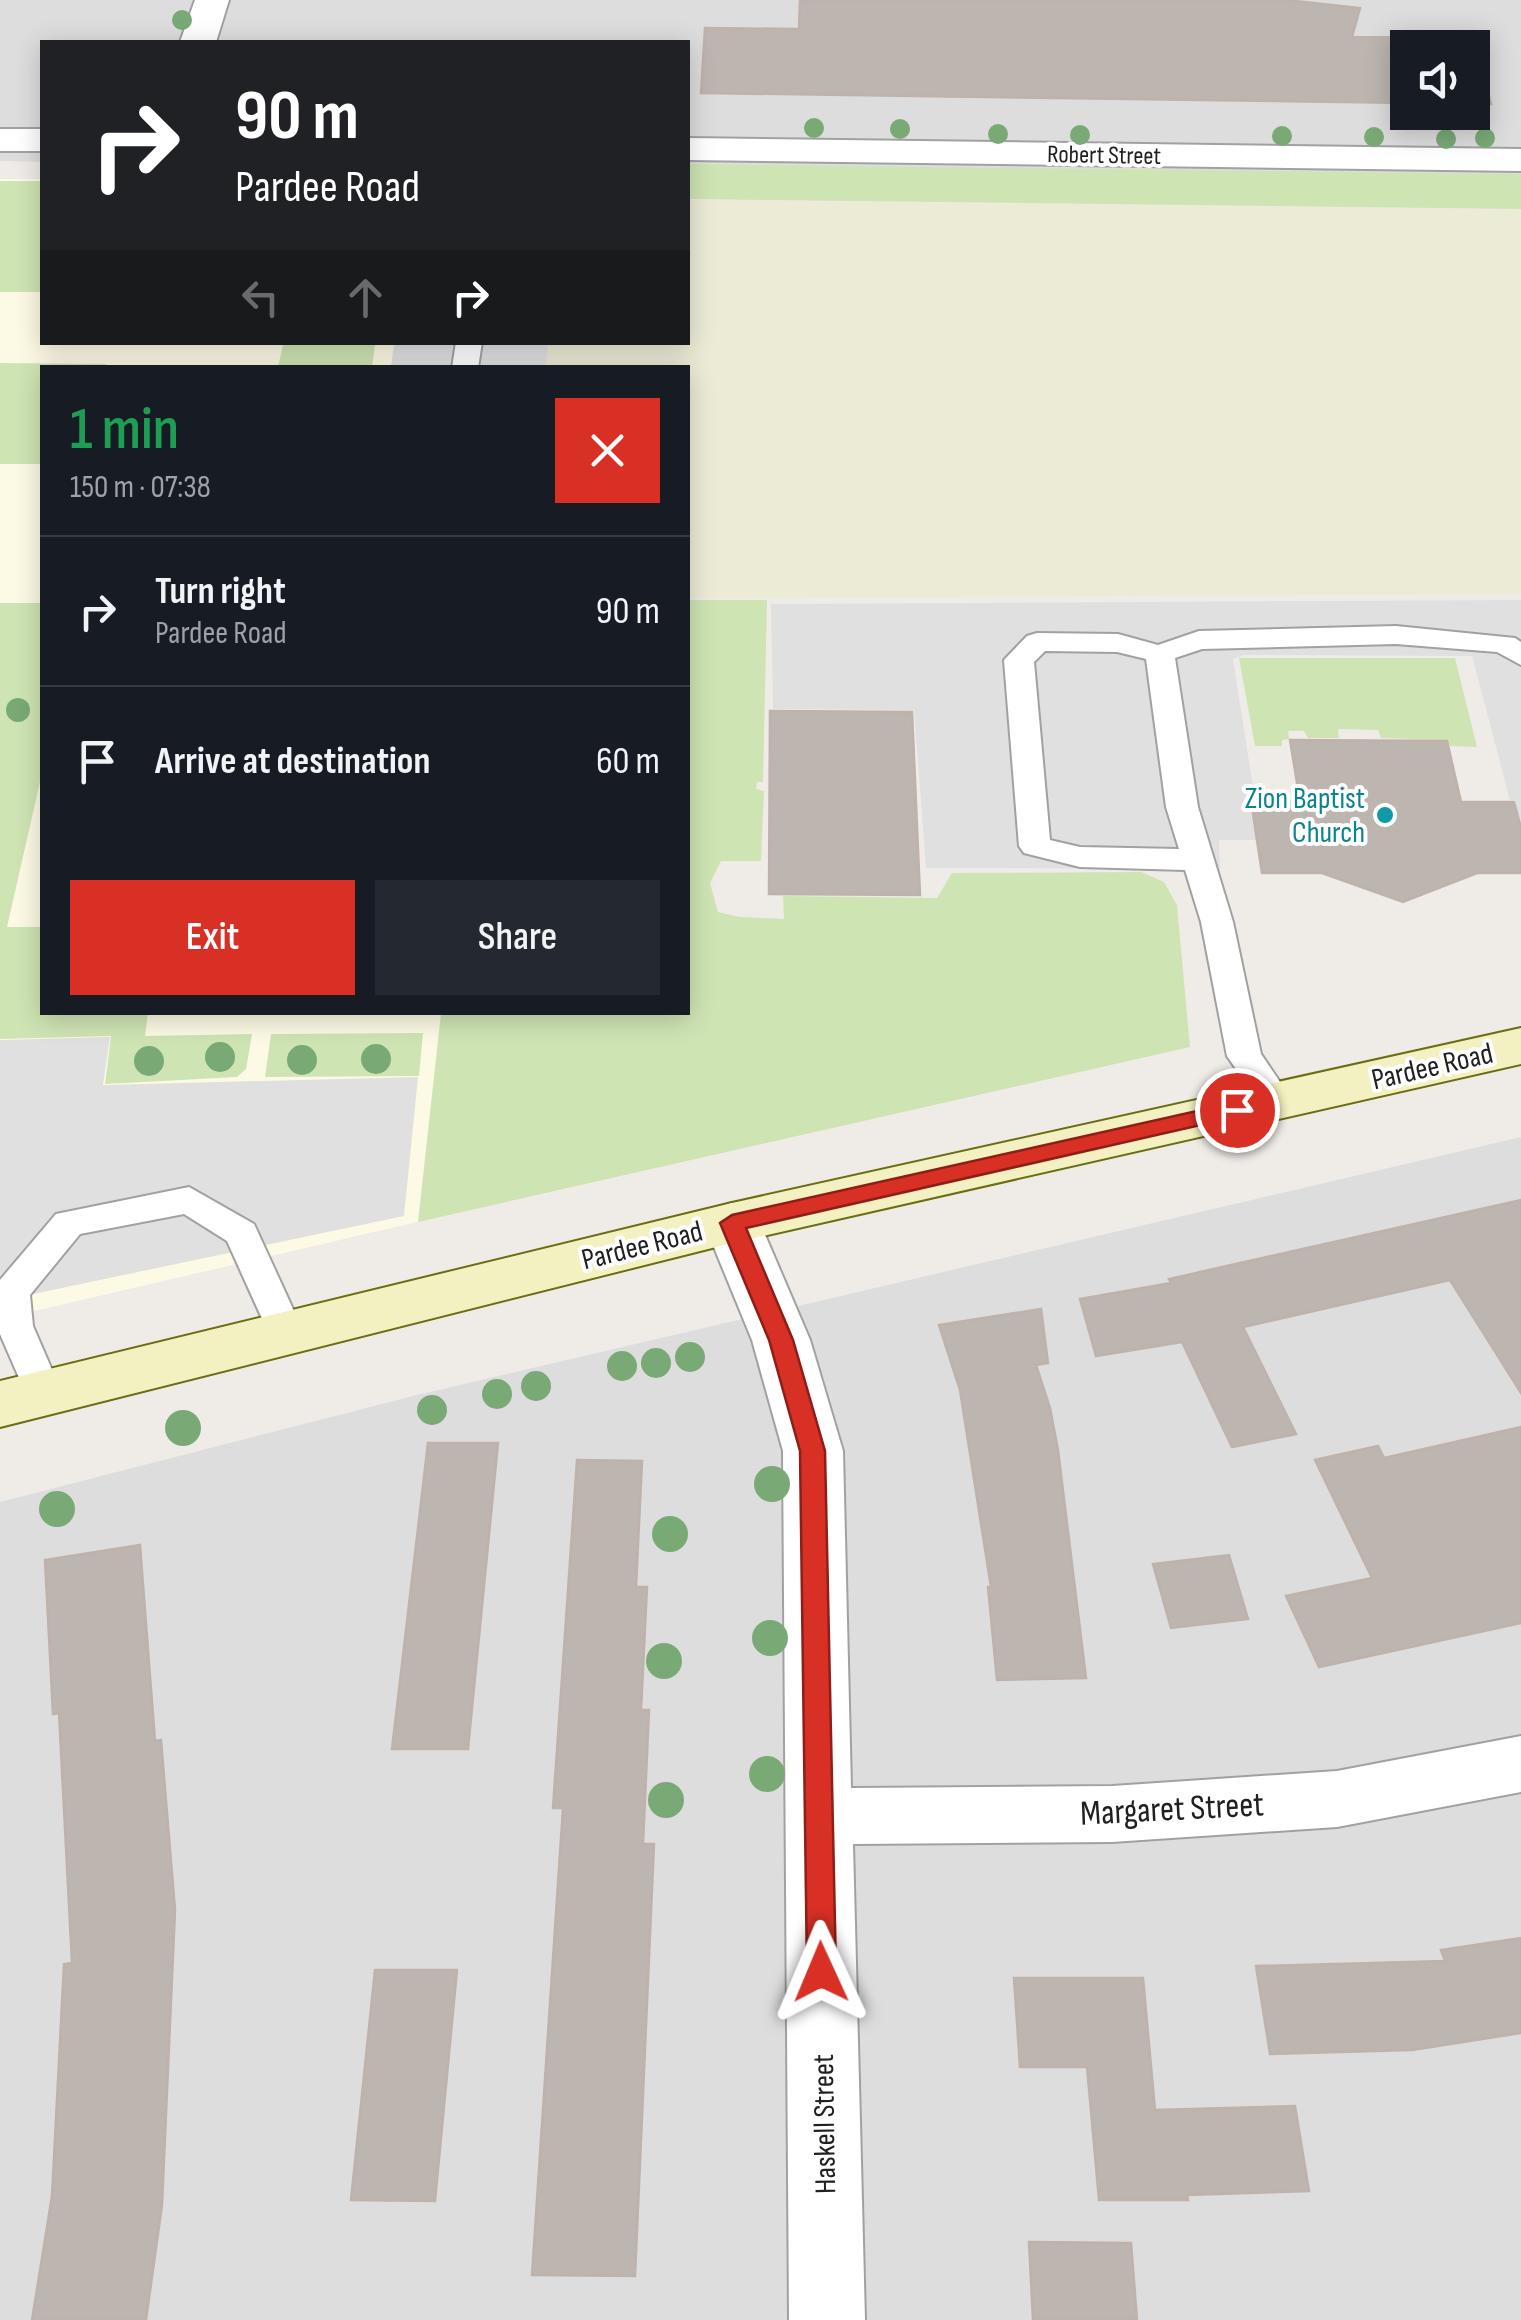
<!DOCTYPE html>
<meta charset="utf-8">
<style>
:root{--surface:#171b24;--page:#242831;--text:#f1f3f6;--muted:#9ea1a6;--line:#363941;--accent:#d93025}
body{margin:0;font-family:"Sofia Sans Condensed",sans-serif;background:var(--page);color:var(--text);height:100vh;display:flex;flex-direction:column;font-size:38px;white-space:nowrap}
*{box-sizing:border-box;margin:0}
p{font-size:32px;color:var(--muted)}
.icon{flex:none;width:55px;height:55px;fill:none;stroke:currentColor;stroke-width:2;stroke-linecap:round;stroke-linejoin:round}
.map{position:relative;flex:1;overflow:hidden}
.side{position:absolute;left:40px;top:365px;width:650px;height:650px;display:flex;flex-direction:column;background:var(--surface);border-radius:0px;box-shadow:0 5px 25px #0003}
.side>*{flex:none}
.guide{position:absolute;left:40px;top:40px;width:650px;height:305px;border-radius:0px;box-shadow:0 5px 25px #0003;background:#202124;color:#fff;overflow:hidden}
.buttons{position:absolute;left:1390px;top:30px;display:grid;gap:20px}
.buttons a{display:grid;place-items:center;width:100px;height:100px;border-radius:0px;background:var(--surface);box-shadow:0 5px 25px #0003;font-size:50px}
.pin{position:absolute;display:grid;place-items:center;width:85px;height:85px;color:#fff;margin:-42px;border:5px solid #fff;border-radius:50%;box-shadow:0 2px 10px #0007}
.me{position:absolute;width:110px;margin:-55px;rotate:359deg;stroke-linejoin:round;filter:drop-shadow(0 0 8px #0008)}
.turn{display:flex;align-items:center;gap:35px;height:210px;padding:0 30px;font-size:45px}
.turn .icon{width:130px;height:130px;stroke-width:2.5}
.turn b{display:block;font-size:70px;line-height:85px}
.lanes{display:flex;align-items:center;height:95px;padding:0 30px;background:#0003;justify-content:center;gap:50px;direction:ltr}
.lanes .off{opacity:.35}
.round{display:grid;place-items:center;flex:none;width:105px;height:105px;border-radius:0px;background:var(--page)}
.summary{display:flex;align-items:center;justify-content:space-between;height:170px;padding:0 30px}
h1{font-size:60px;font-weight:600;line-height:75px;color:#1e9e55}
.primary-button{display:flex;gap:20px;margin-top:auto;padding:20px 30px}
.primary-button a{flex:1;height:115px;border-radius:0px;background:var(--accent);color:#fff;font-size:40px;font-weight:600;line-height:115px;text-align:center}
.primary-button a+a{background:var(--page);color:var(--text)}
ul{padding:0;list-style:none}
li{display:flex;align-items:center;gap:30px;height:150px;padding:0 30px;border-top:2px solid var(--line)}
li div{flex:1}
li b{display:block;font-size:38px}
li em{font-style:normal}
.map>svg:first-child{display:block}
.residential{fill:#dedddd;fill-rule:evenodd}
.education{fill:#fcfae4}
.farmland{fill:#ecebd5}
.grass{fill:#cfe4b3}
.parking{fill:#e0e0e0}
.building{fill:#bcb5b0;stroke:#bfb2ab;stroke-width:2.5}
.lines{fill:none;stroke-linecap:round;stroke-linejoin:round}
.lane-casing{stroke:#a1a1a1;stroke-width:4}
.street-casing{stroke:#a1a1a1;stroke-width:4}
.secondary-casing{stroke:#6b6d11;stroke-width:4}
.lane{fill:#fff;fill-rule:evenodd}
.street{fill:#fff;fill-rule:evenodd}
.secondary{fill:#f3f1c1;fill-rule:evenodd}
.tree{fill:#79aa75}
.route{fill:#d93025;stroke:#8d1f18;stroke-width:2.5}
.culture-dot{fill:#0f9aa8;stroke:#fff;stroke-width:4}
.labels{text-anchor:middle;stroke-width:8;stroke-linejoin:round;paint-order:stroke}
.far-street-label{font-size:25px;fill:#202020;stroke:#fff}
.culture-label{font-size:30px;fill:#0d838f;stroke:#fff;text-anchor:end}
.street-label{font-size:30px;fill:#202020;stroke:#fff}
.near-street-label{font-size:35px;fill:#202020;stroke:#fff}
</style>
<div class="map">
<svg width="1521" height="2320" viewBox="0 0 1521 2320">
<rect width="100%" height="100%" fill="#efece7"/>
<path class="residential" d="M0,0h1521v187l-833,-14v-131h-646v120l-42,-1zM1408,48h64v64h-64z
M1521,1137v1183h-1521v-818l417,-107z"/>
<path class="education" d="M0,179h42v163l506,1 -2,24 -504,1v644l440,1 -18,198 -464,108z"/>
<path class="farmland" d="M688,200l833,9v385l-833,4v-230h-142l2,-25 140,-1z"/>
<path class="grass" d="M688,164l833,10v35l-833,-10z
M0,181h42v111h-42z
M283,345h92l-3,22h-94z
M0,363l106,1 -1,3 -63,1v96h-42z
M688,600h79l-4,182h-6l-1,7 8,2 -3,70h-40l-11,22 8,29 22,5 44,2 -1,-23 154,2 15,-25 189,-1 23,10 13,23 13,142 -772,175 23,-209 247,-1z
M0,603h42v170l-35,154h35v85l106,1 -3,23 107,-2 -6,35 -9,8 -132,7 6,-48 -111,3z
M1239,658h216l22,89 -27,-1 -3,-6 -66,-2 -3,-8 -40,-1 1,9h-31l-4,-7h-16l1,8 -7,1v6h-27z
M423,1033l-4,43 -154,1 6,-43z"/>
<path class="parking" d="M394,343h154l-2,24 -155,1z
M1521,600v224l-6,-24h-5l-38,-144 -228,-1 -11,4 22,141 -6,1 7,39h-37l1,29 -294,-1 -12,-158 -141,-1 -2,-105z
M110,1037l-7,48 315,-8 -14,139 -404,85v-261z"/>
<path class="building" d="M800,0h486l74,8 -8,29 121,1 18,66h-19v-56h-64v55l-707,-10 4,-65 94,1z
M770,711l142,1 8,183 -151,-1z
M1290,740l157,1 14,61h53l7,26v45h-44l-74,29 -81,-29h-60l-11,-72h49z
M1521,1200v193l-71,-113 -207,47 53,107 -64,13 -50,-105 -86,14 -16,-57 91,-16 -2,-4z
M1041,1309l7,54 -12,2 14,43 8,42 28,228 -89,2 -9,-93h3l-31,-197 -21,-65z
M1521,1427v196l-202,44 -33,-71 86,-18 -57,-118 63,-14 6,12z
M428,1443h70l-30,306h-76z
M577,1460l65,1 -6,126h11l-6,123h8l-6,134h11l-19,432 -103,-1 31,-467h-10z
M140,1545l15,196 6,-1 14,170 -13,295 -16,115h-114l20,-124 12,-232 8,-1 -13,-250 -6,1 -8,-154z
M1229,1555l19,64 -77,9 -18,-64z
M1521,1938v95l-109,17 -142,4 -14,-88 189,-5 -4,-11z
M375,1970h82l-22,231 -84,-1z
M1014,1978h129l12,132 140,-4 14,85 -122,4 1,5h-89l-12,-133h-67z
M1029,2242l102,1 6,77h-104z"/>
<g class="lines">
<defs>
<path id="lane" d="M456,342h26l-4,26h-26z
M1396,626l119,12 6,4v23l-24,-13 -101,-8 -194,5 -27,9 23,149 35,115 28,132 32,47 -5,8 -12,4 -12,-4 -37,-53 -26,-134 -16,-52 -105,-3 -56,-14 -5,-7 -15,-186 23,-24 10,-3 81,1 40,11 41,-14zM1045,651l72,1 29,7 20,148 13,42 -99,-2 -30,-7 -16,-178z
M189,1187l65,37 50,109 -5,10 -13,4 -13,-4 -46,-102 -43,-27 -104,20 -50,61 3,31 29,67 -6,10 -13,4 -13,-4 -30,-69v-54l56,-66z"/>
<path id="street" d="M195,0h34l-13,42h-36z
M0,129h42v22h-42z
M688,138l833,11v22l-833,-11z
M732,1203l20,6 8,14 50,117 33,111 8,337 261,-2 225,-15 184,-35v56l-184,35 -225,15 -259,2 12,476h-76l-6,-869 -31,-111 -48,-117 8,-14z"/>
<path id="secondary" d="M1521,1028v36l-789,179 -732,184v-46l732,-178z"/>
</defs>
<use href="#lane" class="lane-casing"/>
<use href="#street" class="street-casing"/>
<use href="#secondary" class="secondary-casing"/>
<use href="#lane" class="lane"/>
<use href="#street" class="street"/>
<use href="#secondary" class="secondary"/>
</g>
<g class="tree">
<circle cx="182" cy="20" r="10"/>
<circle cx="814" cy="128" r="10"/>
<circle cx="900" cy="129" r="10"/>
<circle cx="998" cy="134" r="10"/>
<circle cx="1080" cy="135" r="10"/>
<circle cx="1282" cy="136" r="10"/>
<circle cx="1374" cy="137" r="10"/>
<circle cx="1485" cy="138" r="10"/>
<circle cx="1446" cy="139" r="10"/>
<circle cx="18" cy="710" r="12"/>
<circle cx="220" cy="1057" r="15"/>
<circle cx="376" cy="1059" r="15"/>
<circle cx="302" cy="1060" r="15"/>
<circle cx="149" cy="1061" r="15"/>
<circle cx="690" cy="1357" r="15"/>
<circle cx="656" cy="1363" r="15"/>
<circle cx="622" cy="1366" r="15"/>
<circle cx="536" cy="1386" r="15"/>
<circle cx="497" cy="1394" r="15"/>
<circle cx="432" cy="1410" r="15"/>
<circle cx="183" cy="1428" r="18"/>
<circle cx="772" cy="1484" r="18"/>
<circle cx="57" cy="1509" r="18"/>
<circle cx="670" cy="1534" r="18"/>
<circle cx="770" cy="1638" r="18"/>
<circle cx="664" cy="1661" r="18"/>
<circle cx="767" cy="1774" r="18"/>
<circle cx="666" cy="1800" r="18"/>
</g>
<path class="route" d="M1237,1102l8,2 3,6 -3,5 -499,113 47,112 32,111 11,521 -5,8 -10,4 -10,-4 -4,-8 -7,-521 -31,-111 -49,-117 12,-8z"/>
<circle class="culture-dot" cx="1385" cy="815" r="10"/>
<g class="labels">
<g class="far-street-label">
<text transform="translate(1104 154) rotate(1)" y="9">Robert Street</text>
</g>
<g class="culture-label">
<text x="1365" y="808">Zion Baptist<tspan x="1365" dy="34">Church</tspan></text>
</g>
<g class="street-label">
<text transform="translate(1432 1066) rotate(-13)" y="10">Pardee Road</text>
<text transform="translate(642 1245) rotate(-14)" y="10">Pardee Road</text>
<text transform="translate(824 2124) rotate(-91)" y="10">Haskell Street</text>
</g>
<g class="near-street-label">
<text transform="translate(1172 1808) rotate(-3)" y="12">Margaret Street</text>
</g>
</g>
</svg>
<div class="buttons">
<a><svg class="icon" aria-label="sound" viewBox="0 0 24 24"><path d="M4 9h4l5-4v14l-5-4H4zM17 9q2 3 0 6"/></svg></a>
</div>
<div class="pin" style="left:1237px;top:1110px;background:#d93025"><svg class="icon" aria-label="arrive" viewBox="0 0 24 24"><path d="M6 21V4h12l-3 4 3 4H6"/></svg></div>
<svg class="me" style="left:821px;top:1972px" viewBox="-20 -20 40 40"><path d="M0-17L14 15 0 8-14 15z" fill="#d93025" stroke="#fff" stroke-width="4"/></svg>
<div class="guide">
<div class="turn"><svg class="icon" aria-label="right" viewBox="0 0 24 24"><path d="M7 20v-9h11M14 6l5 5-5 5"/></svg><div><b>90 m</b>Pardee Road</div></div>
<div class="lanes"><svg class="icon off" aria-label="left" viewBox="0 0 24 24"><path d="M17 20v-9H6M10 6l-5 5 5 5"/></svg><svg class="icon off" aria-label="ahead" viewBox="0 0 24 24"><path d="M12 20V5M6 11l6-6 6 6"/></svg><svg class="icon" aria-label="right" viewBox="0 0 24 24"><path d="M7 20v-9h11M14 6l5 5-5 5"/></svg></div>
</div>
<section class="side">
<div class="summary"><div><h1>1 min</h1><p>150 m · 07:38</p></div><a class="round" style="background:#d93025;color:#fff"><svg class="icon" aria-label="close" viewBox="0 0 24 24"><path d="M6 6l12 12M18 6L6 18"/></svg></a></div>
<ul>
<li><svg class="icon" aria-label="right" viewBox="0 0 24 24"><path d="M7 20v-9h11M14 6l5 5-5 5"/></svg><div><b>Turn right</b><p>Pardee Road</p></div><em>90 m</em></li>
<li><svg class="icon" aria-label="arrive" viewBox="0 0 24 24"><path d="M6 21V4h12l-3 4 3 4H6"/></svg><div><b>Arrive at destination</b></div><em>60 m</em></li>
</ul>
<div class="primary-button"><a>Exit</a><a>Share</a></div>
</section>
</div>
